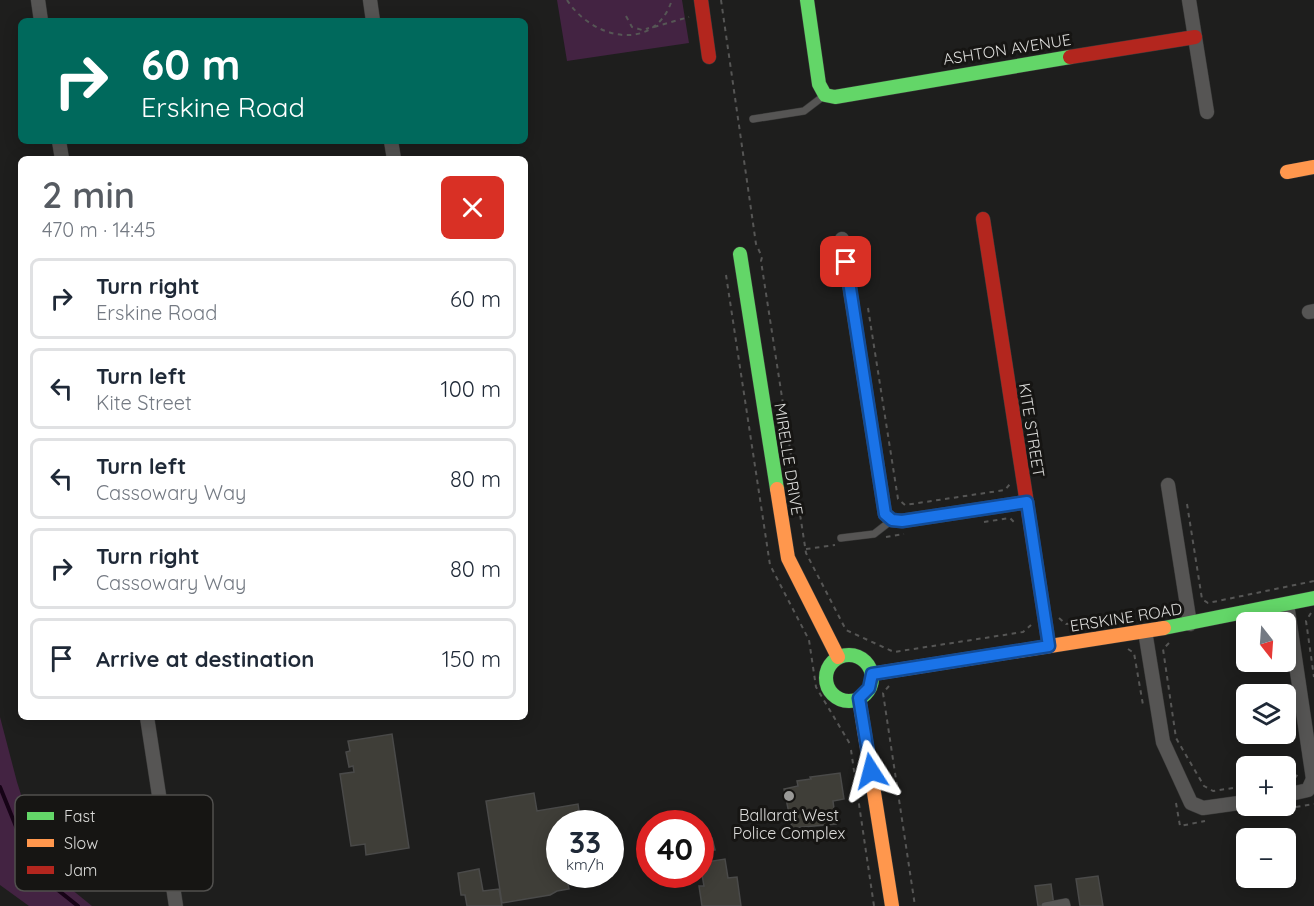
<!DOCTYPE html>
<meta charset="utf-8">
<style>
:root{--surface:#fff;--page:#f2f2f3;--text:#1f2937;--muted:#747a83;--line:#e0e1e3;--accent:#565b62}
body{margin:0;font-family:Quicksand,sans-serif;background:var(--page);color:var(--text);height:100vh;display:flex;flex-direction:column;font-size:22px;white-space:nowrap}
*{box-sizing:border-box;margin:0}
p{font-size:20px;color:var(--muted)}
.icon{flex:none;width:33px;height:33px;fill:none;stroke:currentColor;stroke-width:2;stroke-linecap:round;stroke-linejoin:round}
.map{position:relative;flex:1;overflow:hidden}
.sheet{position:absolute;left:18px;top:156px;width:510px;height:564px;display:flex;flex-direction:column;background:var(--surface);border-radius:9px;box-shadow:0 3px 15px #0003}
.sheet>*{flex:none}
.banner{position:absolute;left:18px;top:18px;width:510px;height:126px;border-radius:9px;box-shadow:0 3px 15px #0003;background:#00695c;color:#fff;overflow:hidden}
.needle{width:39px;rotate:163deg}
.fabs{position:absolute;left:1236px;top:612px;display:grid;gap:12px}
.fabs a{display:grid;place-items:center;width:60px;height:60px;border-radius:9px;background:var(--surface);box-shadow:0 3px 15px #0003;font-size:30px}
.speed{position:absolute;left:546px;top:810px;display:flex;gap:12px;font-size:30px;font-weight:700;text-align:center}
.speed>*{display:grid;place-content:center;width:78px;height:78px;border-radius:50%;background:var(--surface);box-shadow:0 3px 15px #0003;line-height:1}
.speed small{font-size:15px;font-weight:400}
.speed .limit{border:9px solid #d22;background:#fff;color:#111}
.pin{position:absolute;display:grid;place-items:center;width:51px;height:51px;color:#fff;margin:-26px;border-radius:12px;box-shadow:0 3px 9px #0006}
.me{position:absolute;width:66px;margin:-33px;rotate:351deg;stroke-linejoin:round;filter:drop-shadow(0 0 4px #0008)}
.turn{display:flex;align-items:center;gap:21px;height:126px;padding:0 24px;font-size:27px}
.turn .icon{width:78px;height:78px;stroke-width:2.5}
.turn b{display:block;font-size:42px;line-height:51px}
.round{display:grid;place-items:center;flex:none;width:63px;height:63px;border-radius:9px;background:var(--page)}
.summary{display:flex;align-items:center;justify-content:space-between;height:102px;padding:0 24px}
h1{font-size:36px;font-weight:600;line-height:45px;color:var(--accent)}
ul{padding:0;list-style:none}
li{display:flex;align-items:center;gap:18px;height:81px;margin:0 12px 9px;padding:0 12px;border:3px solid var(--line);border-radius:9px}
li div{flex:1}
li b{display:block;font-size:22px}
li em{font-style:normal}
.map>svg:first-child{display:block}
.green{fill:#432342}
.lines{fill:none;stroke-linecap:round;stroke-linejoin:round}
.stream{stroke:#160316;stroke-width:4}
.building{fill:#3f3e38;stroke:#4a4a49;stroke-width:1.5}
.lane-casing{stroke:#3a3a39;stroke-width:8}
.street-casing{stroke:#3a3a39;stroke-width:15}
.fast-casing{stroke:#3a3a39;stroke-width:15}
.slow-casing{stroke:#3a3a39;stroke-width:15}
.jam-casing{stroke:#3a3a39;stroke-width:15}
.path{stroke:#565655;stroke-width:2;stroke-dasharray:4.5 4.5;stroke-linecap:butt}
.lane{stroke:#565554;stroke-width:7}
.street{stroke:#565554;stroke-width:14}
.fast{stroke:#63d668;stroke-width:14}
.slow{stroke:#ff974d;stroke-width:14}
.jam{stroke:#b3261e;stroke-width:14}
.route-casing{stroke:#114b97;stroke-width:15}
.route{stroke:#1a73e8;stroke-width:10}
.poi-dot{fill:#999997;stroke:#161513;stroke-width:2}
.labels{text-anchor:middle;stroke-width:6;stroke-linejoin:round;paint-order:stroke}
.street-label{font-size:16px;fill:#dbdbd9;stroke:#161513}
.poi-label{font-size:16px;fill:#dbdbd9;stroke:#161513}
.key{fill:#161513;stroke:#51504e;stroke-width:1.5}
.key-label{font-size:16px;fill:#dbdbd9}
</style>
<div class="map">
<svg width="1314" height="906" viewBox="0 0 1314 906">
<rect width="100%" height="100%" fill="#1e1e1d"/>
<path class="green" d="M557,0h125l7,43 -122,18z
M0,717l17,65 27,85 48,39h-63l-29,-21z"/>
<g class="lines">
<path class="stream" d="M0,787l34,84 44,35"/>
</g>
<path class="building" d="M392,734l17,114 -43,7 -1,-11 -14,2 -11,-72 14,-2 -1,-6 -4,1 -3,-15 4,-1 -2,-10z
M840,773l4,26 -11,2 3,23 -44,4 -8,-39 14,-3 -1,-5 14,-2 -1,-2z
M534,793l3,18 41,-7 3,20h-21v50l38,1 -31,5 2,9 -12,2 -7,4 -48,8 -16,-102z
M618,837l3,22 -11,1v-22z
M712,838l3,12 -6,1 1,6 -10,1v-18z
M725,859l3,19 9,-1 4,29h-39l-3,-20h5l-4,-23z
M479,869l4,22 16,-2 3,17h-35l-2,-11h-4l-3,-22z
M1098,876l5,30h-23l-4,-27z
M1051,884l3,22h-16l-3,-20z"/>
<g class="lines">
<defs>
<path id="lane" d="M753,119l51,-8 21,-16
M841,538l33,-4 18,-14
M1045,906l21,-4 1,4"/>
<path id="street" d="M38,0l3,21
M370,0l3,21
M1189,0l18,112
M59,141l3,18
M391,141l3,18
M842,239l43,275 7,6 10,1 125,-19
M1309,312l5,-1
M1168,485l22,139
M1145,631l18,111 28,61 12,5 43,-6
M147,717l29,189
M1286,795l22,-5 5,-11 -26,-175"/>
<path id="fast" d="M807,0l12,84 6,11 10,2 235,-40
M740,254l37,235
M1164,628l150,-30
M826 678a23 23 0 1 1 46 0a23 23 0 1 1-46 0Z"/>
<path id="slow" d="M1287,172l27,-5
M777,489l11,69 50,99
M872,674l292,-46
M859,698l33,208"/>
<path id="jam" d="M701,0l8,57
M1070,57l125,-20
M983,219l66,427"/>
</defs>
<use href="#lane" class="lane-casing"/>
<use href="#street" class="street-casing"/>
<use href="#fast" class="fast-casing"/>
<use href="#slow" class="slow-casing"/>
<use href="#jam" class="jam-casing"/>
<path class="path" d="M567,0c25,39 87,54 105,0
M721,0l35,244 6,13 -1,4 45,292 40,77 48,22 129,-20 8,-7
M626,16l6,11 10,3 7,-2
M654,27l35,-10
M726,275l44,290 39,75 7,47 34,57
M868,308l30,191 7,6 100,-15 5,-6
M1187,504l15,95 6,4 106,-22
M984,522l26,-4 5,5
M886,537l18,-3
M806,549l29,-4
M1311,613l-5,8 8,56
M1059,618l7,6 101,-14 6,-7 -1,-3
M1169,643l-6,6 13,89 28,48 9,5 33,-5
M1128,649l6,4 9,52
M889,686l-6,7 32,213
M851,750l23,156
M1286,780l8,-1 4,-5
M1176,803l4,23 25,-5
M1296,807l18,-3
M1252,814l35,-6"/>
<use href="#lane" class="lane"/>
<use href="#street" class="street"/>
<use href="#fast" class="fast"/>
<use href="#slow" class="slow"/>
<use href="#jam" class="jam"/>
</g>
<g class="lines">
<defs>
<path id="route" d="M846,262l39,252 7,6 10,1 125,-19 22,144 -177,28 -3,14 -10,10 12,73"/>
</defs>
<use href="#route" class="route-casing"/>
<use href="#route" class="route"/>
</g>
<circle class="poi-dot" cx="789" cy="796" r="6"/>
<g class="labels">
<g class="street-label">
<text transform="translate(1007 49) rotate(-9)" y="6">ASHTON AVENUE</text>
<text transform="translate(1032 430) rotate(81)" y="6">KITE STREET</text>
<text transform="translate(789 459) rotate(81)" y="6">MIRELLE DRIVE</text>
<text transform="translate(1126 617) rotate(-9)" y="6">ERSKINE ROAD</text>
</g>
<g class="poi-label">
<text x="789" y="821">Ballarat West<tspan x="789" dy="18">Police Complex</tspan></text>
</g>
</g>
<rect x="15" y="795" width="198" height="96" rx="9" class="key"/>
<rect x="27" y="812" width="27" height="8" fill="#63d668"/>
<rect x="27" y="839" width="27" height="8" fill="#ff974d"/>
<rect x="27" y="866" width="27" height="8" fill="#b3261e"/>
<g class="key-label">
<text x="64" y="822">Fast</text>
<text x="64" y="849">Slow</text>
<text x="64" y="876">Jam</text>
</g>
</svg>
<div class="fabs">
<a><svg class="needle" viewBox="-14 -14 28 28"><path d="M0-13l5 13h-10z" fill="#e53935"/><path d="M0 13l5-13h-10z" fill="#747a83"/></svg></a>
<a><svg class="icon" aria-label="layers" viewBox="0 0 24 24"><path d="M12 4l9 5-9 5-9-5zM3 14l9 5 9-5"/></svg></a>
<a>+</a>
<a>−</a>
</div>
<div class="speed"><div>33<small>km/h</small></div><div class="limit">40</div></div>
<div class="pin" style="left:846px;top:262px;background:#d93025"><svg class="icon" aria-label="arrive" viewBox="0 0 24 24"><path d="M6 21V4h12l-3 4 3 4H6"/></svg></div>
<svg class="me" style="left:871px;top:771px" viewBox="-20 -20 40 40"><path d="M0-17L14 15 0 8-14 15z" fill="#1a73e8" stroke="#fff" stroke-width="4"/></svg>
<div class="banner">
<div class="turn"><svg class="icon" aria-label="right" viewBox="0 0 24 24"><path d="M7 20v-9h11M14 6l5 5-5 5"/></svg><div><b>60 m</b>Erskine Road</div></div>
</div>
<section class="sheet">
<div class="summary"><div><h1>2 min</h1><p>470 m · 14:45</p></div><a class="round" style="background:#d93025;color:#fff"><svg class="icon" aria-label="close" viewBox="0 0 24 24"><path d="M6 6l12 12M18 6L6 18"/></svg></a></div>
<ul>
<li><svg class="icon" aria-label="right" viewBox="0 0 24 24"><path d="M7 20v-9h11M14 6l5 5-5 5"/></svg><div><b>Turn right</b><p>Erskine Road</p></div><em>60 m</em></li>
<li><svg class="icon" aria-label="left" viewBox="0 0 24 24"><path d="M17 20v-9H6M10 6l-5 5 5 5"/></svg><div><b>Turn left</b><p>Kite Street</p></div><em>100 m</em></li>
<li><svg class="icon" aria-label="left" viewBox="0 0 24 24"><path d="M17 20v-9H6M10 6l-5 5 5 5"/></svg><div><b>Turn left</b><p>Cassowary Way</p></div><em>80 m</em></li>
<li><svg class="icon" aria-label="right" viewBox="0 0 24 24"><path d="M7 20v-9h11M14 6l5 5-5 5"/></svg><div><b>Turn right</b><p>Cassowary Way</p></div><em>80 m</em></li>
<li><svg class="icon" aria-label="arrive" viewBox="0 0 24 24"><path d="M6 21V4h12l-3 4 3 4H6"/></svg><div><b>Arrive at destination</b></div><em>150 m</em></li>
</ul>
</section>
</div>
